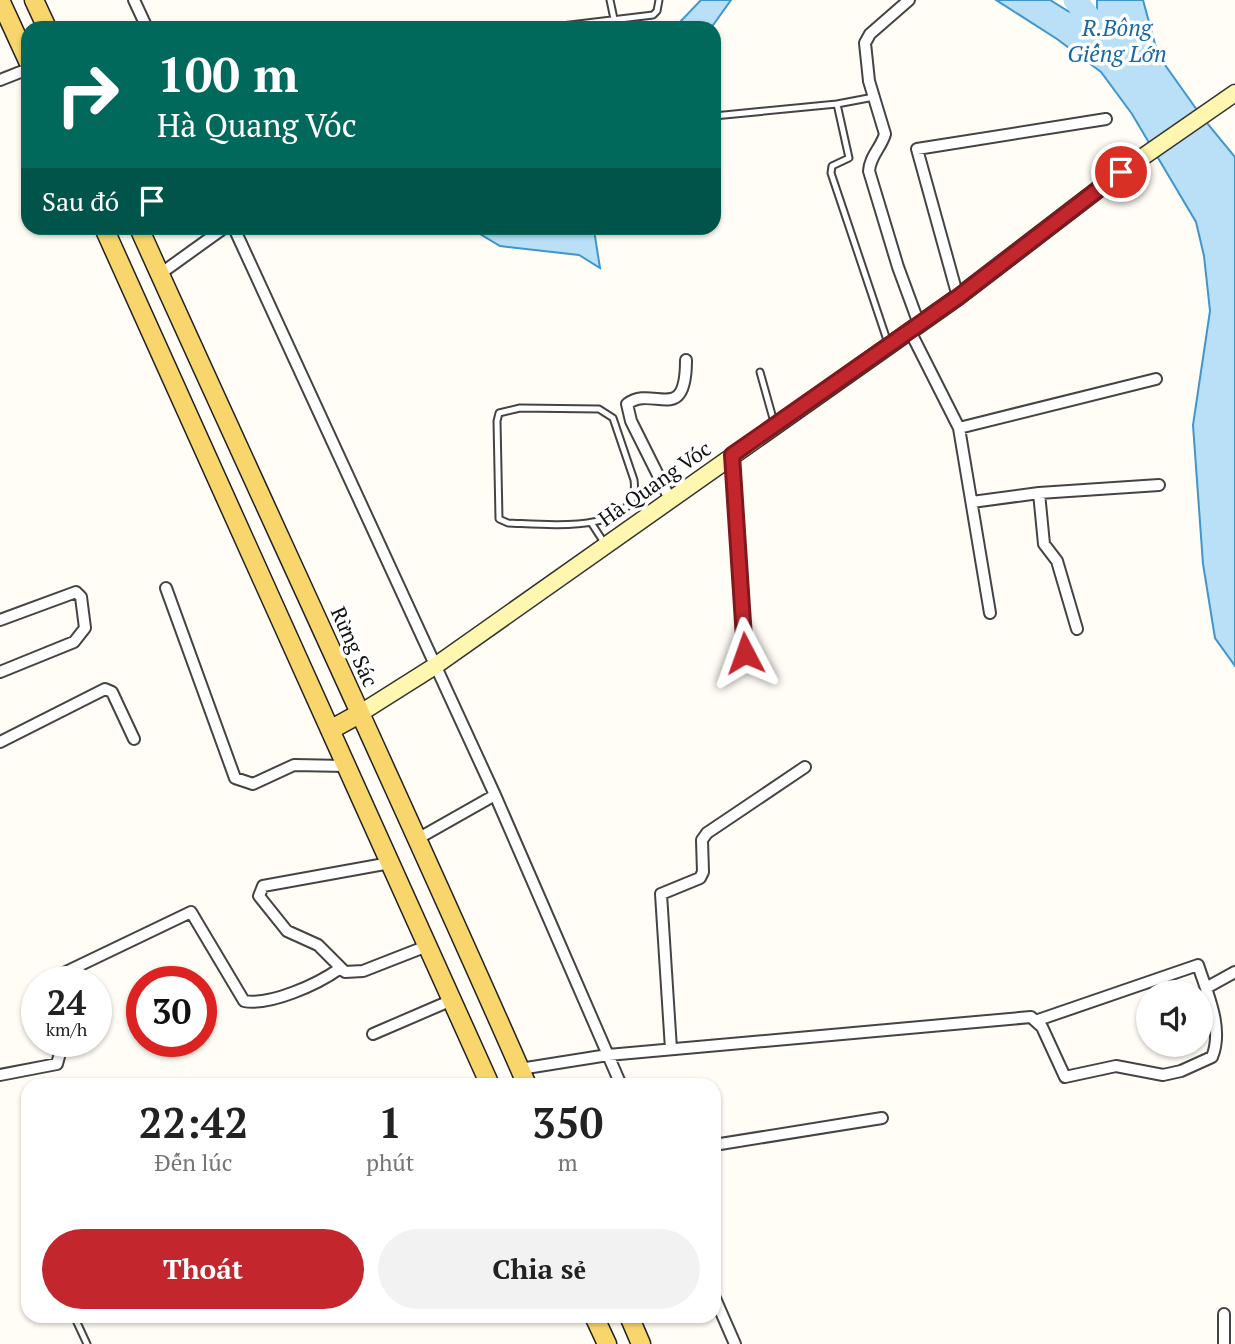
<!DOCTYPE html>
<html lang="vi">
<meta charset="utf-8">
<style>
:root{--surface:#fff;--page:#f2f2f2;--text:#222;--muted:#767676;--accent:#c4262e}
body{margin:0;font-family:"PT Serif",serif;background:var(--page);color:var(--text);height:100vh;display:flex;flex-direction:column;font-size:26px;white-space:nowrap}
*{box-sizing:border-box;margin:0}
p{font-size:23px;color:var(--muted)}
.icon{flex:none;width:38px;height:38px;fill:none;stroke:currentColor;stroke-width:2;stroke-linecap:round;stroke-linejoin:round}
.map{position:relative;flex:1;overflow:hidden}
.side{position:absolute;left:21px;top:1078px;width:700px;height:245px;display:flex;flex-direction:column;background:var(--surface);border-radius:21px;box-shadow:0 2px 5px #0004}
.side>*{flex:none}
.guide{position:absolute;left:21px;top:21px;width:700px;height:214px;border-radius:21px;box-shadow:0 2px 5px #0004;background:#00695c;color:#fff;overflow:hidden}
.fabs{position:absolute;left:1136px;top:980px;display:grid;gap:14px}
.fabs a{display:grid;place-items:center;width:77px;height:77px;border-radius:50%;background:var(--surface);box-shadow:0 2px 5px #0004;font-size:35px}
.speed{position:absolute;left:21px;top:966px;display:flex;gap:14px;font-size:35px;font-weight:700;text-align:center}
.speed>*{display:grid;place-content:center;width:91px;height:91px;border-radius:50%;background:var(--surface);box-shadow:0 2px 5px #0004;line-height:1}
.speed small{font-size:18px;font-weight:400}
.speed .limit{border:10px solid #d22;background:#fff;color:#111}
.pin{position:absolute;display:grid;place-items:center;width:60px;height:60px;color:#fff;margin:-30px;border:4px solid #fff;border-radius:50%;box-shadow:0 2px 7px #0007}
.me{position:absolute;width:77px;margin:-38px;rotate:356deg;stroke-linejoin:round;filter:drop-shadow(0 0 5px #0008)}
.turn{display:flex;align-items:center;gap:24px;height:147px;padding:0 21px;font-size:32px}
.turn .icon{width:91px;height:91px;stroke-width:2.5}
.turn b{display:block;font-size:49px;line-height:60px}
.then{display:flex;align-items:center;height:66px;padding:0 21px;background:#0003;gap:14px;font-size:26px}
.eta{display:flex;justify-content:space-evenly;align-items:center;height:119px;text-align:center}
.eta b{font-size:42px;font-weight:600;line-height:49px}
.cta{display:flex;gap:14px;margin-top:auto;padding:14px 21px}
.cta a{flex:1;height:80px;border-radius:42px;background:var(--accent);color:#fff;font-size:28px;font-weight:600;line-height:80px;text-align:center}
.cta a+a{background:var(--page);color:var(--text)}
.map>svg:first-child{display:block}
.water{fill:#b9e0f7;stroke:#3f96cf;stroke-width:2}
.lines{fill:none;stroke-linecap:round;stroke-linejoin:round}
.river{stroke:#b9e0f7;stroke-width:23}
.lane-casing{stroke:#444;stroke-width:9}
.street-casing{stroke:#444;stroke-width:14}
.secondary-casing{stroke:#333;stroke-width:19}
.primary-casing{stroke:#222;stroke-width:21}
.lane{stroke:#fff;stroke-width:5}
.street{stroke:#fff;stroke-width:10}
.secondary{stroke:#fff6b0;stroke-width:16}
.primary{stroke:#f9d66b;stroke-width:18}
.route-casing{stroke:#7f191e;stroke-width:18}
.route{stroke:#c4262e;stroke-width:12}
.labels{text-anchor:middle;stroke-width:7;stroke-linejoin:round;paint-order:stroke}
.street-label{font-size:21px;fill:#111;stroke:#fff}
.water-label{font-size:23px;font-style:italic;fill:#1768a6;stroke:#fff}
</style>
<div class="map">
<svg width="1235" height="1344" viewBox="0 0 1235 1344">
<rect width="100%" height="100%" fill="#fffdf5"/>
<path class="water" d="M701,0h30l-20,28h-45l14,-6z
M996,0h54l18,11 20,6 9,-4v-13h46l15,55 44,62 33,40v509l-20,-28 -12,-74 -10,-139 17,-114 -6,-55 -8,-34 -64,-108 -31,-42 -44,-33z
M470,228h119l5,2 6,38 -21,-13 -79,-9z"/>
<g class="lines">
<path class="river" d="M1075,0l33,41"/>
<defs>
<path id="lane" d="M610,0l4,19
M545,28l108,-13 4,-4 2,-11
M837,104l37,-7
M714,116l123,-12 12,54 -17,8 -1,7 57,170
M760,372l14,50
M520,408l79,1 14,9 21,62c8,56 -92,44 -126,43l-9,-4 -2,-98 2,-8z
M592,524l13,20
M74,1316l13,28"/>
<path id="street" d="M134,0l13,28
M909,0l-39,34 -5,9 4,38 16,53c-4,14 -15,22 -16,37l29,96 21,57
M0,80l28,-11
M234,228l261,567 126,290
M160,274l64,-46
M958,297l-41,-148 189,-30
M910,331l49,97 31,185
M959,428l197,-49
M732,455l13,198
M1039,493l5,51 13,17 20,68
M670,499l-39,-78 -4,-17c26,-20 59,23 59,-44
M972,502l67,-9 120,-8
M166,588l69,190 18,6 41,-19 52,1
M0,620l76,-28 5,5 4,31 -11,14 -74,30
M0,742l105,-53 7,3 22,47
M419,838l76,-43
M390,863l-127,23 -4,10 28,35 31,14 27,27 18,-1 64,-25
M45,982l146,-70 53,89c26,5 74,-17 95,-32
M1206,988l29,-16
M373,1034l79,-34
M671,1049l-10,-155 39,-16 3,-6 -1,-32 5,-7 98,-66
M520,1069l88,-14 423,-38 11,10 23,50 51,-11 47,9 18,-4 31,-14c12,-29 -5,-64 -14,-92l-160,55
M0,1075l57,-11 3,-11 -3,-12
M714,1145l168,-27
M714,1296l21,48
M1224,1314v30"/>
<path id="secondary" d="M359,714l76,-48 523,-369 163,-125 114,-79"/>
<path id="primary" d="M0,0l28,61
M34,0l13,28
M104,228l386,857
M139,228c129,286 262,570 388,857
M330,730l29,-16
M594,1316l13,28
M629,1316l12,28"/>
</defs>
<use href="#lane" class="lane-casing"/>
<use href="#street" class="street-casing"/>
<use href="#secondary" class="secondary-casing"/>
<use href="#primary" class="primary-casing"/>
<use href="#lane" class="lane"/>
<use href="#street" class="street"/>
<use href="#secondary" class="secondary"/>
<use href="#primary" class="primary"/>
</g>
<g class="lines">
<defs>
<path id="route" d="M745,653l-13,-198 226,-158 163,-125"/>
</defs>
<use href="#route" class="route-casing"/>
<use href="#route" class="route"/>
</g>
<g class="labels">
<g class="street-label">
<text transform="translate(655 484) rotate(-35)" y="7">Hà Quang Vóc</text>
<text transform="translate(354 647) rotate(66)" y="7">Rừng Sác</text>
</g>
<g class="water-label">
<text x="1117" y="36">R.Bông<tspan x="1117" dy="26">Giếng Lớn</tspan></text>
</g>
</g>
</svg>
<div class="fabs">
<a><svg class="icon" aria-label="sound" viewBox="0 0 24 24"><path d="M4 9h4l5-4v14l-5-4H4zM17 9q2 3 0 6"/></svg></a>
</div>
<div class="speed"><div>24<small>km/h</small></div><div class="limit">30</div></div>
<div class="pin" style="left:1121px;top:172px;background:#d93025"><svg class="icon" aria-label="arrive" viewBox="0 0 24 24"><path d="M6 21V4h12l-3 4 3 4H6"/></svg></div>
<svg class="me" style="left:745px;top:653px" viewBox="-20 -20 40 40"><path d="M0-17L14 15 0 8-14 15z" fill="#c4262e" stroke="#fff" stroke-width="4"/></svg>
<div class="guide">
<div class="turn"><svg class="icon" aria-label="right" viewBox="0 0 24 24"><path d="M7 20v-9h11M14 6l5 5-5 5"/></svg><div><b>100 m</b>Hà Quang Vóc</div></div>
<div class="then">Sau đó<svg class="icon" aria-label="arrive" viewBox="0 0 24 24"><path d="M6 21V4h12l-3 4 3 4H6"/></svg></div>
</div>
<section class="side">
<div class="eta">
<div><b>22:42</b><p>Đến lúc</p></div>
<div><b>1</b><p>phút</p></div>
<div><b>350</b><p>m</p></div>
</div>
<div class="cta"><a>Thoát</a><a>Chia sẻ</a></div>
</section>
</div>
